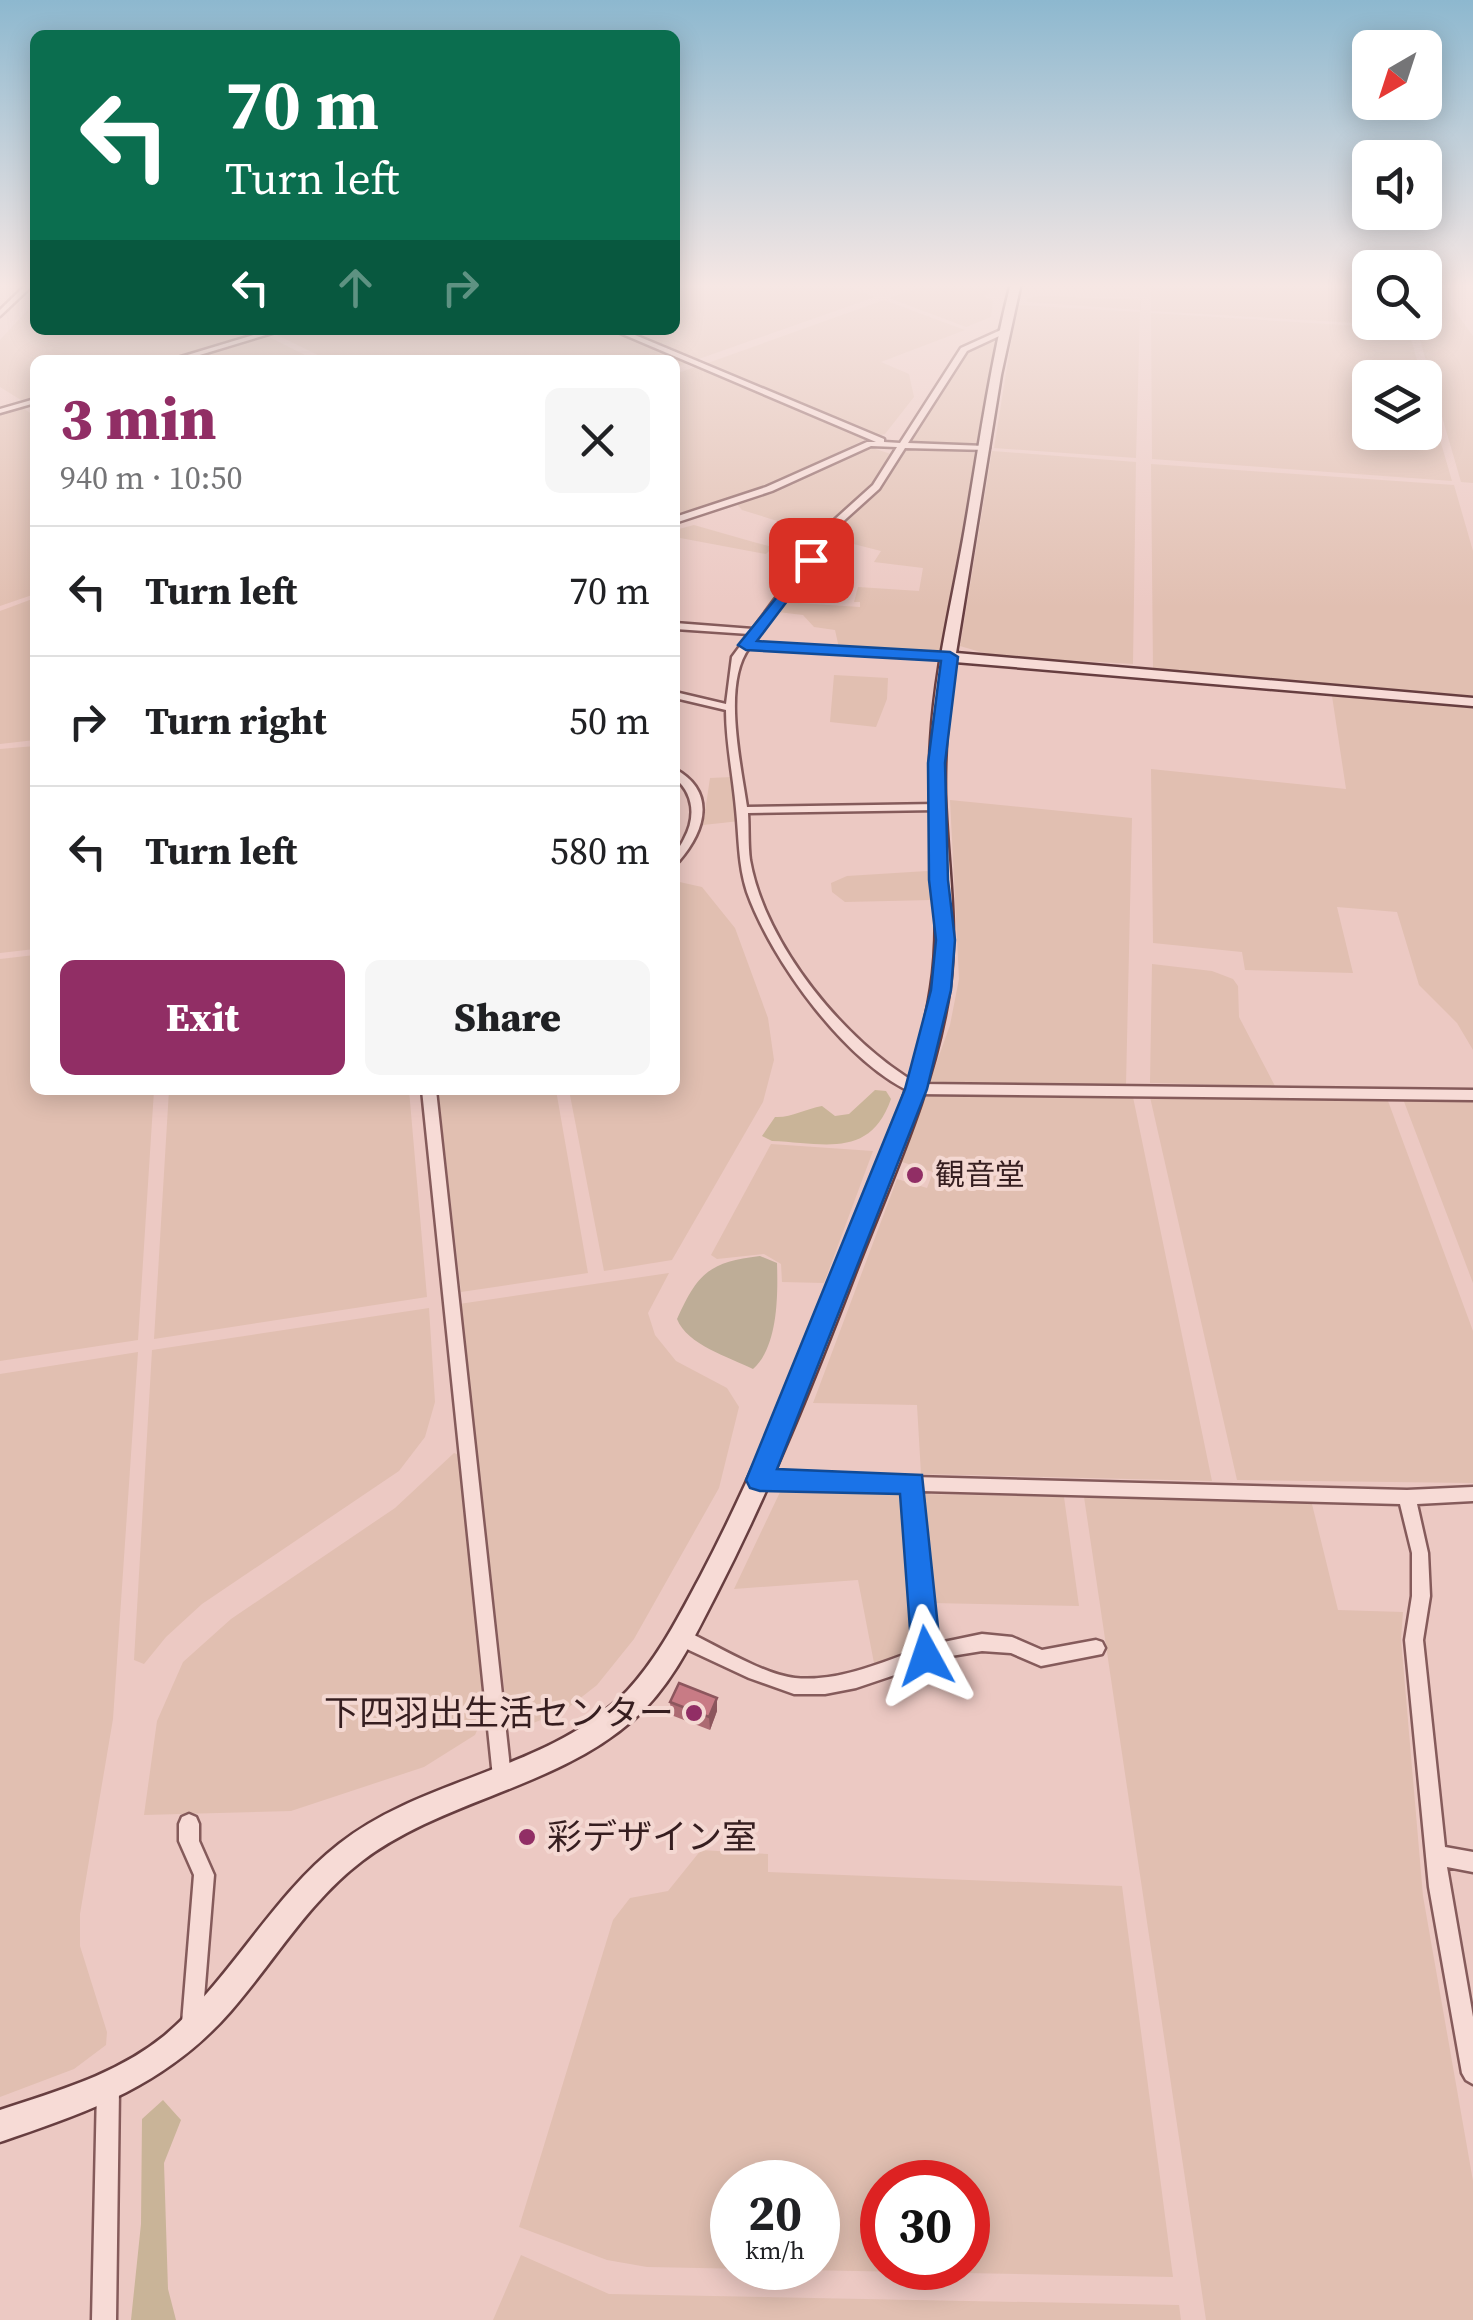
<!DOCTYPE html>
<meta charset="utf-8">
<style>
:root{--surface:#fff;--page:#f6f6f6;--text:#202124;--muted:#757577;--line:#e0e0e0;--accent:#912e65}
body{margin:0;font-family:"Source Serif 4","Noto Sans JP",serif;background:var(--page);color:var(--text);height:100vh;display:flex;flex-direction:column;font-size:38px;white-space:nowrap}
*{box-sizing:border-box;margin:0}
p{font-size:32px;color:var(--muted)}
.icon{flex:none;width:55px;height:55px;fill:none;stroke:currentColor;stroke-width:2;stroke-linecap:round;stroke-linejoin:round}
.map{position:relative;flex:1;overflow:hidden}
.details{position:absolute;left:30px;top:355px;width:650px;height:740px;display:flex;flex-direction:column;background:var(--surface);border-radius:15px;box-shadow:0 5px 25px #0003}
.details>*{flex:none}
.top-card{position:absolute;left:30px;top:30px;width:650px;height:305px;border-radius:15px;box-shadow:0 5px 25px #0003;background:#0b6e4f;color:#fff;overflow:hidden}
.needle{width:65px;rotate:219deg}
.controls{position:absolute;left:1352px;top:30px;display:grid;gap:20px}
.controls a{display:grid;place-items:center;width:90px;height:90px;border-radius:15px;background:var(--surface);box-shadow:0 5px 25px #0003;font-size:50px}
.speed{position:absolute;left:710px;top:2160px;display:flex;gap:20px;font-size:50px;font-weight:700;text-align:center}
.speed>*{display:grid;place-content:center;width:130px;height:130px;border-radius:50%;background:var(--surface);box-shadow:0 5px 25px #0003;line-height:1}
.speed small{font-size:25px;font-weight:400}
.speed .limit{border:15px solid #d22;background:#fff;color:#111}
.pin{position:absolute;display:grid;place-items:center;width:85px;height:85px;color:#fff;margin:-42px;border-radius:20px;box-shadow:0 5px 15px #0006}
.me{position:absolute;width:110px;margin:-55px;rotate:355deg;stroke-linejoin:round;filter:drop-shadow(0 0 8px #0008)}
.turn{display:flex;align-items:center;gap:35px;height:210px;padding:0 30px;font-size:45px}
.turn .icon{width:130px;height:130px;stroke-width:2.5}
.turn b{display:block;font-size:70px;line-height:85px}
.lanes{display:flex;align-items:center;height:95px;padding:0 30px;background:#0003;justify-content:center;gap:50px;direction:ltr}
.lanes .off{opacity:.35}
.round{display:grid;place-items:center;flex:none;width:105px;height:105px;border-radius:15px;background:var(--page)}
.overview{display:flex;align-items:center;justify-content:space-between;height:170px;padding:0 30px}
h1{font-size:60px;font-weight:800;line-height:75px;color:var(--accent)}
.button{display:flex;gap:20px;margin-top:auto;padding:20px 30px}
.button a{flex:1;height:115px;border-radius:15px;background:var(--accent);color:#fff;font-size:40px;font-weight:800;line-height:115px;text-align:center}
.button a+a{background:var(--page);color:var(--text)}
ul{padding:0;list-style:none}
li{display:flex;align-items:center;gap:30px;height:130px;padding:0 30px;border-top:2px solid var(--line)}
li div{flex:1}
li b{display:block;font-size:38px}
li em{font-style:normal}
.map>svg:first-child{display:block}
.farmland{fill:#e1bfb1;fill-rule:evenodd}
.green{fill:#c9b498}
.cemetery{fill:#bead97}
.lines{fill:none;stroke-linecap:round;stroke-linejoin:round}
.street-casing{stroke:#855b5b;stroke-width:5}
.secondary-casing{stroke:#673e40;stroke-width:5}
.street{fill:#f7dbd6;fill-rule:evenodd}
.secondary{fill:#f7dbd6;fill-rule:evenodd}
.wall{fill:#ac6a72}
.shaded-wall{fill:#8c565d}
.building{fill:#c87b85;stroke:#8c565d;stroke-width:2.5}
.route{fill:#1a73e8;stroke:#114b97;stroke-width:2.5}
.poi-dot{fill:#912e65;stroke:#f4d8d2;stroke-width:4}
.labels{text-anchor:middle;stroke-width:8;stroke-linejoin:round;paint-order:stroke}
.poi-label{font-size:30px;fill:#361e20;stroke:#f4d8d2;text-anchor:start}
.near-poi-label{font-size:35px;fill:#361e20;stroke:#f4d8d2;text-anchor:end}
</style>
<div class="map">
<svg width="1473" height="2320" viewBox="0 0 1473 2320">
<rect width="100%" height="100%" fill="#ecc9c3"/>
<path class="farmland" d="M675,283h161l39,14 -179,63 -73,-30h52z
M932,283h77l-26,13 10,5 -2,16 -25,10 -77,-29z
M1151,283h219v39l37,1 1,3 -257,-15z
M1425,283l17,10 31,43v147l-12,-1 -46,-159 10,-1z
M1042,296l99,4v10l-114,-8v-4z
M884,300l81,30 -84,32 28,12 5,23 -29,37 -8,2 -42,-16 -130,-56z
M35,302v28l226,3 -94,27h-132v38l-11,4 -24,-15v-47z
M1017,305l123,7 -4,146 -142,-10z
M1151,313l257,16 14,48 -52,1v54h55v-44l27,93 -300,-22z
M284,330h326l78,33 -13,4v-7h-347l-55,-27z
M267,336l48,24h-131z
M998,338l-18,106 -69,-3 55,-89z
M698,366l170,72 -91,44 -102,35v-143z
M21,407l14,9v178l-35,12v-192z
M869,447l22,7 -22,33 -46,48 -81,-25 -6,-7z
M908,447l70,6 -33,196 -7,4 -99,-5 -4,-18 -21,-3 -11,-12 -25,-3 4,-10 78,5v-5h-6l4,-15 61,4 4,-23 -49,-6 7,-11 -51,-13 50,-49z
M992,451l144,11 -3,202 -139,-8 -34,-10z
M1151,464l303,21 19,66v145l-320,-28z
M694,525l63,18 16,4 -7,7 -91,-17v-7z
M35,598v142l-35,4v-133z
M834,675l54,3 -1,21 -11,28 -46,-5z
M1332,696l141,12v342l-16,-27 -38,-38 -22,-73 -60,-5 16,66 -108,-3 -3,-18 -89,-9 -2,-174 195,20z
M35,746v203l-35,4v-204z
M732,777l8,44 -37,4 7,-47z
M950,800l182,18 -6,267 -197,-1 21,-59 9,-46z
M927,871l4,2 1,27 -87,2 -13,-10 -1,-9 16,-7z
M675,881l27,6 33,41 33,90 6,42 -11,42 -91,158 -68,11 -35,-181h106z
M35,955v135h119l-16,250 -138,21v-402z
M1152,964l60,7 21,8 5,7 1,31 36,69 -125,-3z
M169,1090h240l18,207 -273,42z
M438,1090h118l32,183 -127,19z
M926,1094l207,3 79,384 -291,-7 -4,-69 -104,-2 84,-224 30,9 6,-16 -31,-10z
M1150,1097l238,4 85,230v152l-236,-3z
M1403,1099l70,1v183z
M771,1144l102,7 -49,132 -42,-1 -1,-18 -17,-10 -47,5 -6,-4z
M669,1273l-21,40 7,22 21,26 51,27 12,19 -20,81 -85,151 -37,46 -33,26 -36,14 -20,-5 -49,-416z
M429,1308l6,94 -10,35 -26,34 -197,133 -36,33 -22,27 -10,-4 18,-310z
M138,1352l-25,367 -33,195v32l27,86 -1,13 -32,24 -74,28v-723z
M454,1453l6,2 24,260 -9,20 -51,32 -133,44 -147,4 13,-94 26,-59 48,-43 164,-111z
M781,1490l117,3 9,10 9,148 -42,12 -16,-83 -124,9z
M923,1494l141,3 15,109 -149,-3z
M1084,1497l227,3 27,110 65,2 -2,27 22,257 50,285v139h-267z
M701,1850l67,4v18l354,14 51,391 -526,-10 -40,-7 -88,-33 94,-307 17,-22 38,-7zM732,2182h86v86h-86zM882,2182h86v86h-86z
M521,2255l88,39 570,11 2,15h-688z"/>
<path class="green" d="M875,1090l11,1 5,8c-21,60 -67,44 -119,42l-10,-5 13,-19c16,1 30,-8 47,-11l13,10 14,-2z
M163,2100l18,20 -17,43 4,126 8,31h-45l10,-96 1,-105z"/>
<path class="cemetery" d="M760,1256l17,7c1,33 1,84 -24,106 -24,-12 -66,-24 -76,-50 21,-46 32,-57 83,-63z"/>
<g class="lines">
<defs>
<path id="street" d="M28,283h7l-35,33v-6z
M1003,329l7,2 -43,20 -59,92 77,3 4,2 -1,2 -83,-2 -26,41 -41,37 -85,117 197,11 3,1v4l-204,-11c-27,36 -8,117 -2,159l191,-3 5,3 -5,3 -190,3c1,16 0,32 2,47 15,85 95,182 168,224l555,6v10l-557,-6c-68,-27 -145,-134 -169,-202 -9,-28 -8,-55 -11,-83 -3,-34 -10,-66 -10,-99l-51,-12v-6l51,12 6,-47 17,-23 -74,-5v-6l78,6 79,-107 41,-37 24,-38 -26,-1 -99,45 -97,32v-6l91,-30 101,-45h9l-263,-112h10l261,109v3l16,1 61,-95z
M270,330h12l-99,30h-12z
M35,399v4l-35,10v-4z
M675,769c42,23 30,62 4,92l-4,1c0,-11 4,-13 9,-23 12,-22 10,-45 -9,-61z
M422,1090h14l75,687 -2,6 -7,3 -7,-3 -2,-6z
M760,1473l647,17 66,-3v14l-56,3 11,49 2,43 -7,44 22,207 28,5v20l-26,-5 26,150v67l-7,-4 -4,-7 -33,-186 -24,-247 7,-44v-43l-12,-49 -478,-13 12,153 48,-10 30,3 30,13 54,-10 6,2 3,6 -3,6 -61,12 -30,-13 -29,-2 -31,5 -95,32 -31,6h-31l-45,-16 -75,-35 -3,-6 3,-6 6,-2 6,2c30,14 78,44 109,47 42,4 83,-14 122,-28l-12,-159 -145,-4 -6,-2 -2,-5 2,-5z
M189,1814l7,3 3,7v17l15,34 -12,148 -3,7 -7,3 -7,-3 -3,-7 12,-148 -15,-34v-17l3,-7z
M108,2078l8,3 3,8 -3,231h-24l5,-231 3,-8z"/>
<path id="secondary" d="M1011,283h10l-20,92 -45,278 517,45v8l-518,-44c-7,44 -11,88 -10,133 2,64 13,128 5,191 -14,99 -57,190 -93,282 -42,110 -86,220 -140,325 -23,45 -46,94 -84,127 -79,69 -189,79 -271,141 -54,41 -88,101 -132,151 -65,74 -140,99 -230,130v-32c57,-19 116,-35 164,-74 67,-56 106,-138 175,-192 86,-68 210,-73 288,-153 31,-33 52,-75 73,-114 53,-101 95,-206 137,-311 36,-90 79,-180 94,-278 13,-82 -6,-166 0,-248 4,-72 22,-142 34,-212 14,-82 25,-164 46,-245z"/>
</defs>
<use href="#street" class="street-casing"/>
<use href="#secondary" class="secondary-casing"/>
<use href="#street" class="street"/>
<use href="#secondary" class="secondary"/>
</g>
<path class="wall" d="M670,1702l47,9 -7,19 -39,-15z"/>
<path class="shaded-wall" d="M717,1698v13l-7,19 -1,-13z"/>
<path class="building" d="M679,1683l38,15 -8,19 -39,-15z"/>
<linearGradient id="sky" x2="0" y2="1"><stop stop-color="#8db8cf"/><stop offset="0.47" stop-color="#f6e7e4"/><stop offset="1" stop-color="#f6e7e4" stop-opacity="0"/></linearGradient>
<rect width="1473" height="608" fill="url(#sky)"/>
<path class="route" d="M811,555l7,5 -61,81 193,11 8,5 -13,106 3,117 7,60 -4,50 -24,99 -150,380 145,6 19,181 -4,10 -11,4 -10,-4 -4,-10 -12,-162 -140,-3 -10,-3 -4,-8 159,-391 26,-99 5,-50 -7,-60 -1,-117 13,-102 -195,-11 -8,-5z"/>
<g class="poi-dot">
<circle cx="915" cy="1175" r="10"/>
<circle cx="694" cy="1713" r="10"/>
<circle cx="527" cy="1837" r="10"/>
</g>
<g class="labels">
<g class="poi-label">
<text x="935" y="1185">観音堂</text>
</g>
<g class="near-poi-label">
<text x="674" y="1725">下四羽出生活センター</text>
<text x="547" y="1849" text-anchor="start">彩デザイン室</text>
</g>
</g>
</svg>
<div class="controls">
<a><svg class="needle" viewBox="-14 -14 28 28"><path d="M0-13l5 13h-10z" fill="#e53935"/><path d="M0 13l5-13h-10z" fill="#757577"/></svg></a>
<a><svg class="icon" aria-label="sound" viewBox="0 0 24 24"><path d="M4 9h4l5-4v14l-5-4H4zM17 9q2 3 0 6"/></svg></a>
<a><svg class="icon" aria-label="search" viewBox="0 0 24 24"><circle cx="10" cy="10" r="6"/><path d="M15 15l6 6"/></svg></a>
<a><svg class="icon" aria-label="layers" viewBox="0 0 24 24"><path d="M12 4l9 5-9 5-9-5zM3 14l9 5 9-5"/></svg></a>
</div>
<div class="speed"><div>20<small>km/h</small></div><div class="limit">30</div></div>
<div class="pin" style="left:811px;top:560px;background:#d93025"><svg class="icon" aria-label="arrive" viewBox="0 0 24 24"><path d="M6 21V4h12l-3 4 3 4H6"/></svg></div>
<svg class="me" style="left:926px;top:1656px" viewBox="-20 -20 40 40"><path d="M0-17L14 15 0 8-14 15z" fill="#1a73e8" stroke="#fff" stroke-width="4"/></svg>
<div class="top-card">
<div class="turn"><svg class="icon" aria-label="left" viewBox="0 0 24 24"><path d="M17 20v-9H6M10 6l-5 5 5 5"/></svg><div><b>70 m</b>Turn left</div></div>
<div class="lanes"><svg class="icon" aria-label="left" viewBox="0 0 24 24"><path d="M17 20v-9H6M10 6l-5 5 5 5"/></svg><svg class="icon off" aria-label="ahead" viewBox="0 0 24 24"><path d="M12 20V5M6 11l6-6 6 6"/></svg><svg class="icon off" aria-label="right" viewBox="0 0 24 24"><path d="M7 20v-9h11M14 6l5 5-5 5"/></svg></div>
</div>
<section class="details">
<div class="overview"><div><h1>3 min</h1><p>940 m · 10:50</p></div><a class="round"><svg class="icon" aria-label="close" viewBox="0 0 24 24"><path d="M6 6l12 12M18 6L6 18"/></svg></a></div>
<ul>
<li><svg class="icon" aria-label="left" viewBox="0 0 24 24"><path d="M17 20v-9H6M10 6l-5 5 5 5"/></svg><div><b>Turn left</b></div><em>70 m</em></li>
<li><svg class="icon" aria-label="right" viewBox="0 0 24 24"><path d="M7 20v-9h11M14 6l5 5-5 5"/></svg><div><b>Turn right</b></div><em>50 m</em></li>
<li><svg class="icon" aria-label="left" viewBox="0 0 24 24"><path d="M17 20v-9H6M10 6l-5 5 5 5"/></svg><div><b>Turn left</b></div><em>580 m</em></li>
</ul>
<div class="button"><a>Exit</a><a>Share</a></div>
</section>
</div>
